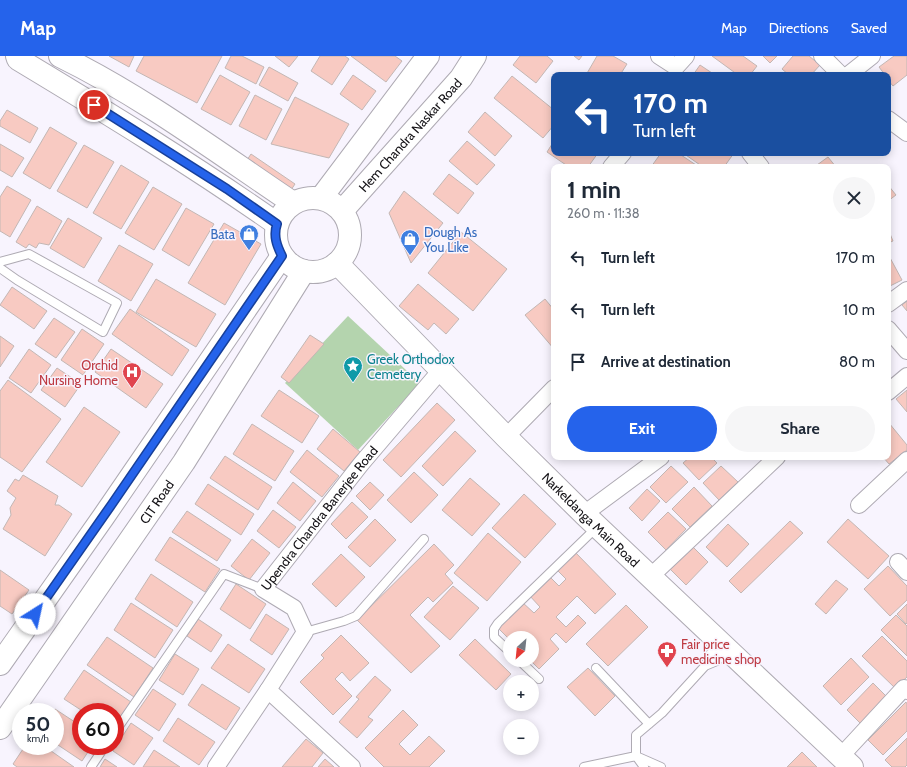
<!DOCTYPE html>
<meta charset="utf-8">
<style>
:root{--surface:#fff;--page:#f6f6f7;--text:#1f2937;--muted:#747a83;--accent:#2563eb}
body{margin:0;font-family:Cabin,sans-serif;background:var(--page);color:var(--text);height:100vh;display:flex;flex-direction:column;font-size:15px;white-space:nowrap}
*{box-sizing:border-box;margin:0}
p{font-size:13px;color:var(--muted)}
.icon{flex:none;width:22px;height:22px;fill:none;stroke:currentColor;stroke-width:2;stroke-linecap:round;stroke-linejoin:round}
.map{position:relative;flex:1;overflow:hidden}
.sheet{position:absolute;left:551px;top:108px;width:340px;height:296px;display:flex;flex-direction:column;background:var(--surface);border-radius:8px;box-shadow:0 2px 10px #0003}
.sheet>*{flex:none}
.guide{position:absolute;left:551px;top:16px;width:340px;height:84px;border-radius:8px;box-shadow:0 2px 10px #0003;background:#1a4fa0;color:#fff;overflow:hidden}
.needle{width:26px;rotate:207deg}
.controls{position:absolute;left:503px;top:575px;display:grid;gap:8px}
.controls a{display:grid;place-items:center;width:36px;height:36px;border-radius:50%;background:var(--surface);box-shadow:0 2px 10px #0003;font-size:20px}
.speed{position:absolute;left:12px;top:647px;display:flex;gap:8px;font-size:20px;font-weight:700;text-align:center}
.speed>*{display:grid;place-content:center;width:52px;height:52px;border-radius:50%;background:var(--surface);box-shadow:0 2px 10px #0003;line-height:1}
.speed small{font-size:10px;font-weight:400}
.speed .limit{border:6px solid #d22;background:#fff;color:#111}
.pin{position:absolute;display:grid;place-items:center;width:34px;height:34px;color:#fff;margin:-17px;border:2px solid #fff;border-radius:50%;box-shadow:0 1px 4px #0007}
.me{position:absolute;width:44px;margin:-22px;rotate:35deg;stroke-linejoin:round;filter:drop-shadow(0 0 3px #0008)}
.turn{display:flex;align-items:center;gap:14px;height:84px;padding:0 16px;font-size:18px}
.turn .icon{width:52px;height:52px;stroke-width:2.5}
.turn b{display:block;font-size:28px;line-height:34px}
.round{display:grid;place-items:center;flex:none;width:42px;height:42px;border-radius:21px;background:var(--page)}
.summary{display:flex;align-items:center;justify-content:space-between;height:68px;padding:0 16px}
h1{font-size:24px;font-weight:700;line-height:30px}
.button{display:flex;gap:8px;margin-top:auto;padding:8px 16px}
.button a{flex:1;height:46px;border-radius:24px;background:var(--accent);color:#fff;font-size:16px;font-weight:700;line-height:46px;text-align:center}
.button a+a{background:var(--page);color:var(--text)}
ul{padding:0;list-style:none}
li{display:flex;align-items:center;gap:12px;height:52px;padding:0 16px}
li div{flex:1}
li b{display:block;font-size:15px}
li em{font-style:normal}
header{display:flex;align-items:center;gap:24px;box-sizing:border-box;height:56px;padding:0 20px;background:var(--accent);color:#fff}
header strong{font-size:19px}
nav{display:flex;gap:22px;margin-inline-start:auto;font-size:14px}
.map>svg:first-child{display:block}
.green{fill:#b4d4ae}
.building{fill:#f8cac2;stroke:#c3b7b4}
.lines{fill:none;stroke-linecap:round;stroke-linejoin:round}
.lane-casing{stroke:#aeaab3;stroke-width:10}
.street-casing{stroke:#aeaab3;stroke-width:18}
.secondary-casing{stroke:#aeaab3;stroke-width:24}
.primary-casing{stroke:#aeaab3;stroke-width:24}
.lane{stroke:#fff;stroke-width:8}
.street{stroke:#fff;stroke-width:16}
.secondary{stroke:#fff;stroke-width:22}
.primary{stroke:#fff;stroke-width:22}
.route-casing{stroke:#184099;stroke-width:10}
.route{stroke:#2563eb;stroke-width:7}
.labels{text-anchor:middle;stroke-width:3;stroke-linejoin:round;paint-order:stroke}
.street-label{font-size:13px;fill:#141216;stroke:#f8f4fe}
.shop-label{font-size:13px;fill:#366cbe;stroke:#f8f4fe;text-anchor:start}
.culture-label{font-size:13px;fill:#0d838f;stroke:#f8f4fe;text-anchor:start}
.health-label{font-size:13px;fill:#be3a42;stroke:#f8f4fe;text-anchor:end}
</style>
<header>
<strong>Map</strong>
<nav><a>Map</a><a>Directions</a><a>Saved</a></nav>
</header>
<div class="map">
<svg width="907" height="711" viewBox="0 0 907 711">
<rect width="100%" height="100%" fill="#f8f4fe"/>
<path class="green" d="M348,260l72,67 -62,67 -73,-67z"/>
<path class="building" d="M109,0h25l-5,11z
M144,0h78l-25,47 -61,-32z
M231,0h11l22,11 -8,17 -31,-16z
M275,0h23l-9,11z
M320,0h25l4,3 -17,26 -21,-14z
M351,0h44l7,5 -16,21z
M520,0h27l6,5 -17,22 -23,-18z
M574,0h8l-3,4z
M597,0h16l14,8 -7,11h-34z
M712,0h31l14,10 -7,9h-12z
M763,0h14l-7,7z
M793,0h16l11,9 -9,10h-22l-7,-6z
M894,0h13v19l-14,11 -5,-6v-5h-3l-6,-8z
M700,9l15,10h-22z
M269,11l29,16 -10,18 -29,-16z
M220,19l30,17 -19,33 -30,-16z
M353,19l23,16 -14,19 -22,-16z
M512,20l42,34v15l-11,13 -49,-40z
M255,39l27,14 -16,31 -27,-14z
M295,41l54,27 -20,34 -58,-14z
M7,54l31,18 -8,15 -30,-17v-5z
M485,56l27,24 -17,20 -27,-24z
M50,71l27,16 -27,46 -27,-16z
M467,85l28,24 -18,20 -28,-24z
M554,85v12h44l-10,14h-19l-22,-15z
M0,88l24,14 -12,19 -12,-7z
M84,89l30,17 -27,46 -30,-17z
M661,97h17l21,14h-48z
M683,97h51l-10,14h-21z
M251,98l44,30 -8,12 -44,-30z
M828,101l8,10h-17l-2,-2z
M121,109l28,17 -28,47 -28,-16z
M449,118l25,19 -16,21 -25,-20z
M888,129l8,10 -8,6z
M7,130l24,14 -21,37 -10,-6v-34z
M153,131l29,17 -28,46 -29,-17z
M404,135l39,32 -32,40 -22,-50z
M37,150l25,15 -13,24 -10,-2 -3,5 -7,-4 -3,4 -10,-6z
M186,152l28,16 -25,42 -27,-16z
M68,162l34,20 -18,30 -34,-20z
M224,167l37,21 -36,61 -37,-22z
M888,173l5,12 -5,2z
M461,176l46,37 -34,42 -45,-38z
M119,189l34,19 -22,37 -33,-20z
M888,198l14,26 -14,7z
M156,223l60,35 -20,33 -60,-35z
M418,228l41,35 -13,15 -12,-11 -6,7 -29,-24z
M12,231l35,24 -13,18 -34,-24z
M545,243l9,11v39l-29,-34z
M907,245v10l-5,-6z
M130,253l59,41 -17,26 -60,-42z
M54,262l21,14 -19,26 -21,-14z
M82,273l22,15 -21,31 -22,-15z
M310,279l14,9 -35,39 -8,-6z
M0,280l14,10 -14,21z
M29,293l22,16 -20,28 -22,-15z
M111,293l52,35 -17,24 -51,-36z
M57,312l24,16 -16,23 -24,-17z
M8,324l53,39 -39,53 -22,-15v-66z
M279,334l40,26 -17,27 -41,-27z
M907,334v22l-11,-13z
M437,347l18,17 -54,57 -18,-17z
M84,351l36,25 -38,55 -36,-25z
M889,367l18,22v5l-18,14 -6,-7h5z
M252,368l42,27 -19,30 -42,-27z
M333,373l27,23 -16,19 -27,-22z
M455,375l21,20 -33,35 -21,-20z
M307,394l32,26 -17,21 -32,-25z
M225,400l47,31 -14,23 -48,-32z
M690,401h21l6,6 -18,17 -16,-17z
M671,410l17,16 -22,21 -16,-16z
M721,410l17,16 -19,18 -16,-17z
M414,416l24,23 -27,28 -24,-23z
M23,419l35,21 -3,9h4l13,9 -27,42 -42,-27 8,-14 -1,-7 6,-10 -9,-7 8,-12 4,2z
M470,422l30,26 -28,32 -30,-26z
M293,426l23,19 -16,20 -23,-18z
M370,426l14,13 -14,15 -14,-14z
M208,428l46,30 -13,21 -46,-31z
M694,431l18,19 -22,21 -18,-18z
M647,433l13,12 -18,20 -13,-13z
M524,438l32,30 -31,34 -33,-30z
M352,446l16,15 -22,22 -15,-15z
M273,454l23,17 -17,21 -22,-17z
M187,455l44,29 -14,21 -45,-29z
M668,456l18,17 -20,21 -18,-18z
M375,463l21,21 -26,27 -22,-20z
M848,463l41,37 -21,23 -41,-37z
M790,465l13,12 -62,60 -12,-12z
M728,468l21,20 -22,23 -21,-20z
M488,477l33,29 -34,39 -33,-28z
M170,481l50,32 -15,23 -50,-32z
M252,483l18,14 -21,27 -18,-14z
M434,488l20,21 -9,9 8,9 -20,19 -5,-5 -18,18 30,31 -29,27 -54,-53z
M690,488l18,18 -22,23 -18,-18z
M574,495l42,43 -21,20 -18,-18 -21,21 10,10 12,-12 8,8 -20,20 -10,-10 -6,6 9,10 -20,20 -9,-9h2v-22h-22v2l-13,-13 25,-25 12,11 6,-6 -11,-12 20,-19 10,10 7,-7 -10,-10z
M341,498l24,23 -29,30 -24,-23z
M888,510l19,20v14l-17,16 -26,-27z
M0,514l29,20 -17,24 -12,-8z
M151,518l42,28 -16,25 -42,-28z
M836,524l12,9 -22,25 -11,-10z
M236,528l30,20 -16,25 -30,-20z
M453,530l26,22 -29,32 -26,-23z
M131,547l42,27 -18,28 -41,-28z
M907,548v19l-1,1 -9,-10z
M626,549l22,22 -40,39 -22,-22z
M266,558l23,15 -17,26 -22,-15z
M896,559l11,11v30l-26,-26z
M198,563l24,16 -11,17 -24,-16z
M341,579l28,28 -19,18 -8,-9 -7,7 17,17 -19,19 -33,-33 24,-24 -3,-3z
M882,580l25,25v16l-12,11 -33,-32z
M107,581l46,31 -19,29 -47,-32z
M475,583l36,35 -15,16 -37,-35z
M228,588l37,25 -16,24 -38,-25z
M175,598l24,15 -16,26 -24,-15z
M851,602l18,19 -28,28 -18,-19z
M588,612l27,28 -20,20 -28,-29z
M84,614l47,32 -16,23v-13h-31l-20,-13z
M375,620l16,14 -23,27 5,3 -16,18 -18,-16 20,-23 -3,-2z
M873,627l15,15 -27,26 -14,-14z
M202,628l38,24 -14,22 -38,-25z
M153,633l23,15 -17,27 -24,-16z
M906,646l1,2v27l-24,24 -15,-15z
M55,653l26,17v20h11l-10,15 -27,-18v-31h-2z
M403,654l15,15 -19,19 11,11 19,-19 16,15 -16,16h-45l-19,-19z
M178,662l37,24 -16,23 -36,-24z
M131,667l22,15 -19,27 -21,-14z
M907,682v27l-2,2h-13l-7,-7z
M306,683l17,14 -11,14h-30z
M25,690h19l30,21h-57l-4,-3z
M154,694l26,17h-37z
M802,696l15,15h-30z
M105,703l12,8h-17z
M325,703l9,8h-16z"/>
<g class="lines">
<defs>
<path id="lane" d="M0,206l29,-8 88,49 -14,29 -86,-52 -17,-12
M305,576l39,-11 12,-5 68,-77
M510,596l-16,-15v-8l4,-6 99,-96
M519,604l20,19
M705,610l12,-5 10,-10
M596,612l53,56
M115,676l109,-158 39,15
M91,711l14,-21
M584,711l52,-11 25,11
M644,711l-8,-11v-21l26,-22 43,-47 5,-12 10,-10"/>
<g id="street">
<path d="M659,0l17,11 10,-11"/>
<path d="M822,0l19,19"/>
<path d="M848,19l24,-19"/>
<path d="M888,63l19,14"/>
<path d="M750,97l11,14"/>
<path d="M611,111l12,-14"/>
<path d="M888,248l19,-14"/>
<path d="M888,273l19,22"/>
<path d="M888,336l19,-16"/>
<path d="M506,381l48,-49"/>
<path d="M859,449l48,-45"/>
<path d="M584,458l77,-57"/>
<path d="M898,506l9,10"/>
<path d="M650,521l127,-120"/>
<path d="M841,700l63,-68 3,3"/>
<path d="M216,711l52,-77"/>
<path id="s1" d="M352,711l-84,-77 37,-58 -11,-24 -31,-19 98,-125 80,-94"/>
</g>
<g id="secondary">
<path d="M17,0l1,3c88,53 175,106 259,165"/>
<path d="M60,0c82,40 157,96 233,147"/>
<path d="M321,142l107,-142"/>
<circle cx="313" cy="179" r="37"/>
<path id="s2" d="M342,155l119,-133 14,-22"/>
<path id="s3" d="M337,207l169,174 78,77 268,253"/>
</g>
<g id="primary">
<path d="M0,608l104,-148 178,-260"/>
<path id="s4" d="M0,672l184,-266 120,-191"/>
</g>
</defs>
<use href="#lane" class="lane-casing"/>
<use href="#street" class="street-casing"/>
<use href="#secondary" class="secondary-casing"/>
<use href="#primary" class="primary-casing"/>
<use href="#lane" class="lane"/>
<use href="#street" class="street"/>
<use href="#secondary" class="secondary"/>
<use href="#primary" class="primary"/>
</g>
<g class="lines">
<defs>
<path id="route" d="M35,558l77,-110 170,-248c-5,-10 -9,-20 -5,-32l-50,-35 -133,-84"/>
</defs>
<use href="#route" class="route-casing"/>
<use href="#route" class="route"/>
</g>
<defs>
<symbol id="shop-pin" viewBox="-11 -11 22 30"><path d="M0 17L-7.5 6A9.5 9.5 0 1 1 7.5 6Z" fill="#3f7fe0" stroke="#f8f4fe"/><path d="M-5-2.5h2.3a2.7 3.5 0 0 1 5.4 0H5L5.5 6h-11ZM-1.5-2.5h3a1.5 2.3 0 0 0-3 0Z" fill="#fff"/></symbol>
<symbol id="sight-pin" viewBox="-11 -11 22 30"><path d="M0 17L-7.5 6A9.5 9.5 0 1 1 7.5 6Z" fill="#0f9aa8" stroke="#f8f4fe"/><path d="M0-6L1.8-2.2L6-1.7L2.9 1.2L3.7 5.4L0 3.3L-3.7 5.4L-2.9 1.2L-6-1.7L-1.8-2.2Z" fill="#fff"/></symbol>
<symbol id="hospital-pin" viewBox="-11 -11 22 30"><path d="M0 17L-7.5 6A9.5 9.5 0 1 1 7.5 6Z" fill="#e0444e" stroke="#f8f4fe"/><path d="M-5-5h3v3.5h4V-5h3V5h-3V1.5h-4V5h-3Z" fill="#fff"/></symbol>
<symbol id="pharmacy-pin" viewBox="-11 -11 22 30"><path d="M0 17L-7.5 6A9.5 9.5 0 1 1 7.5 6Z" fill="#e0444e" stroke="#f8f4fe"/><path d="M-2-6h4v4h4v4h-4v4h-4v-4h-4v-4h4Z" fill="#fff"/></symbol>
</defs>
<g fill-rule="evenodd">
<use href="#shop-pin" x="238" y="167" width="22" height="30"/>
<use href="#shop-pin" x="399" y="172" width="22" height="30"/>
<use href="#sight-pin" x="342" y="299" width="22" height="30"/>
<use href="#hospital-pin" x="121" y="305" width="22" height="30"/>
<use href="#pharmacy-pin" x="656" y="584" width="22" height="30"/>
</g>
<g class="labels">
<g class="street-label">
<text dy="5" stroke="none"><textPath href="#s2" startOffset="102">Hem Chandra Naskar Road</textPath></text>
<text dy="5" stroke="none"><textPath href="#s4" startOffset="275">CIT Road</textPath></text>
<text dy="5" stroke="none"><textPath href="#s1" startOffset="336">Upendra Chandra Banerjee Road</textPath></text>
<text dy="5" stroke="none"><textPath href="#s3" startOffset="361">Narkeldanga Main Road</textPath></text>
</g>
<g class="shop-label">
<text x="424" y="181">Dough As<tspan x="424" dy="15">You Like</tspan></text>
<text x="235" y="183" text-anchor="end">Bata</text>
</g>
<g class="culture-label">
<text x="367" y="308">Greek Orthodox<tspan x="367" dy="15">Cemetery</tspan></text>
</g>
<g class="health-label">
<text x="118" y="314">Orchid<tspan x="118" dy="15">Nursing Home</tspan></text>
<text x="681" y="593" text-anchor="start">Fair price<tspan x="681" dy="15">medicine shop</tspan></text>
</g>
</g>
</svg>
<div class="controls">
<a><svg class="needle" viewBox="-14 -14 28 28"><path d="M0-13l5 13h-10z" fill="#e53935"/><path d="M0 13l5-13h-10z" fill="#747a83"/></svg></a>
<a>+</a>
<a>−</a>
</div>
<div class="speed"><div>50<small>km/h</small></div><div class="limit">60</div></div>
<div class="pin" style="left:94px;top:49px;background:#d93025"><svg class="icon" aria-label="arrive" viewBox="0 0 24 24"><path d="M6 21V4h12l-3 4 3 4H6"/></svg></div>
<svg class="me" style="left:35px;top:558px" viewBox="-20 -20 40 40"><circle r="19" fill="#fff"/><path d="M0-13L10 11 0 6-10 11z" fill="#2563eb"/></svg>
<div class="guide">
<div class="turn"><svg class="icon" aria-label="left" viewBox="0 0 24 24"><path d="M17 20v-9H6M10 6l-5 5 5 5"/></svg><div><b>170 m</b>Turn left</div></div>
</div>
<section class="sheet">
<div class="summary"><div><h1>1 min</h1><p>260 m · 11:38</p></div><a class="round"><svg class="icon" aria-label="close" viewBox="0 0 24 24"><path d="M6 6l12 12M18 6L6 18"/></svg></a></div>
<ul>
<li><svg class="icon" aria-label="left" viewBox="0 0 24 24"><path d="M17 20v-9H6M10 6l-5 5 5 5"/></svg><div><b>Turn left</b></div><em>170 m</em></li>
<li><svg class="icon" aria-label="left" viewBox="0 0 24 24"><path d="M17 20v-9H6M10 6l-5 5 5 5"/></svg><div><b>Turn left</b></div><em>10 m</em></li>
<li><svg class="icon" aria-label="arrive" viewBox="0 0 24 24"><path d="M6 21V4h12l-3 4 3 4H6"/></svg><div><b>Arrive at destination</b></div><em>80 m</em></li>
</ul>
<div class="button"><a>Exit</a><a>Share</a></div>
</section>
</div>
